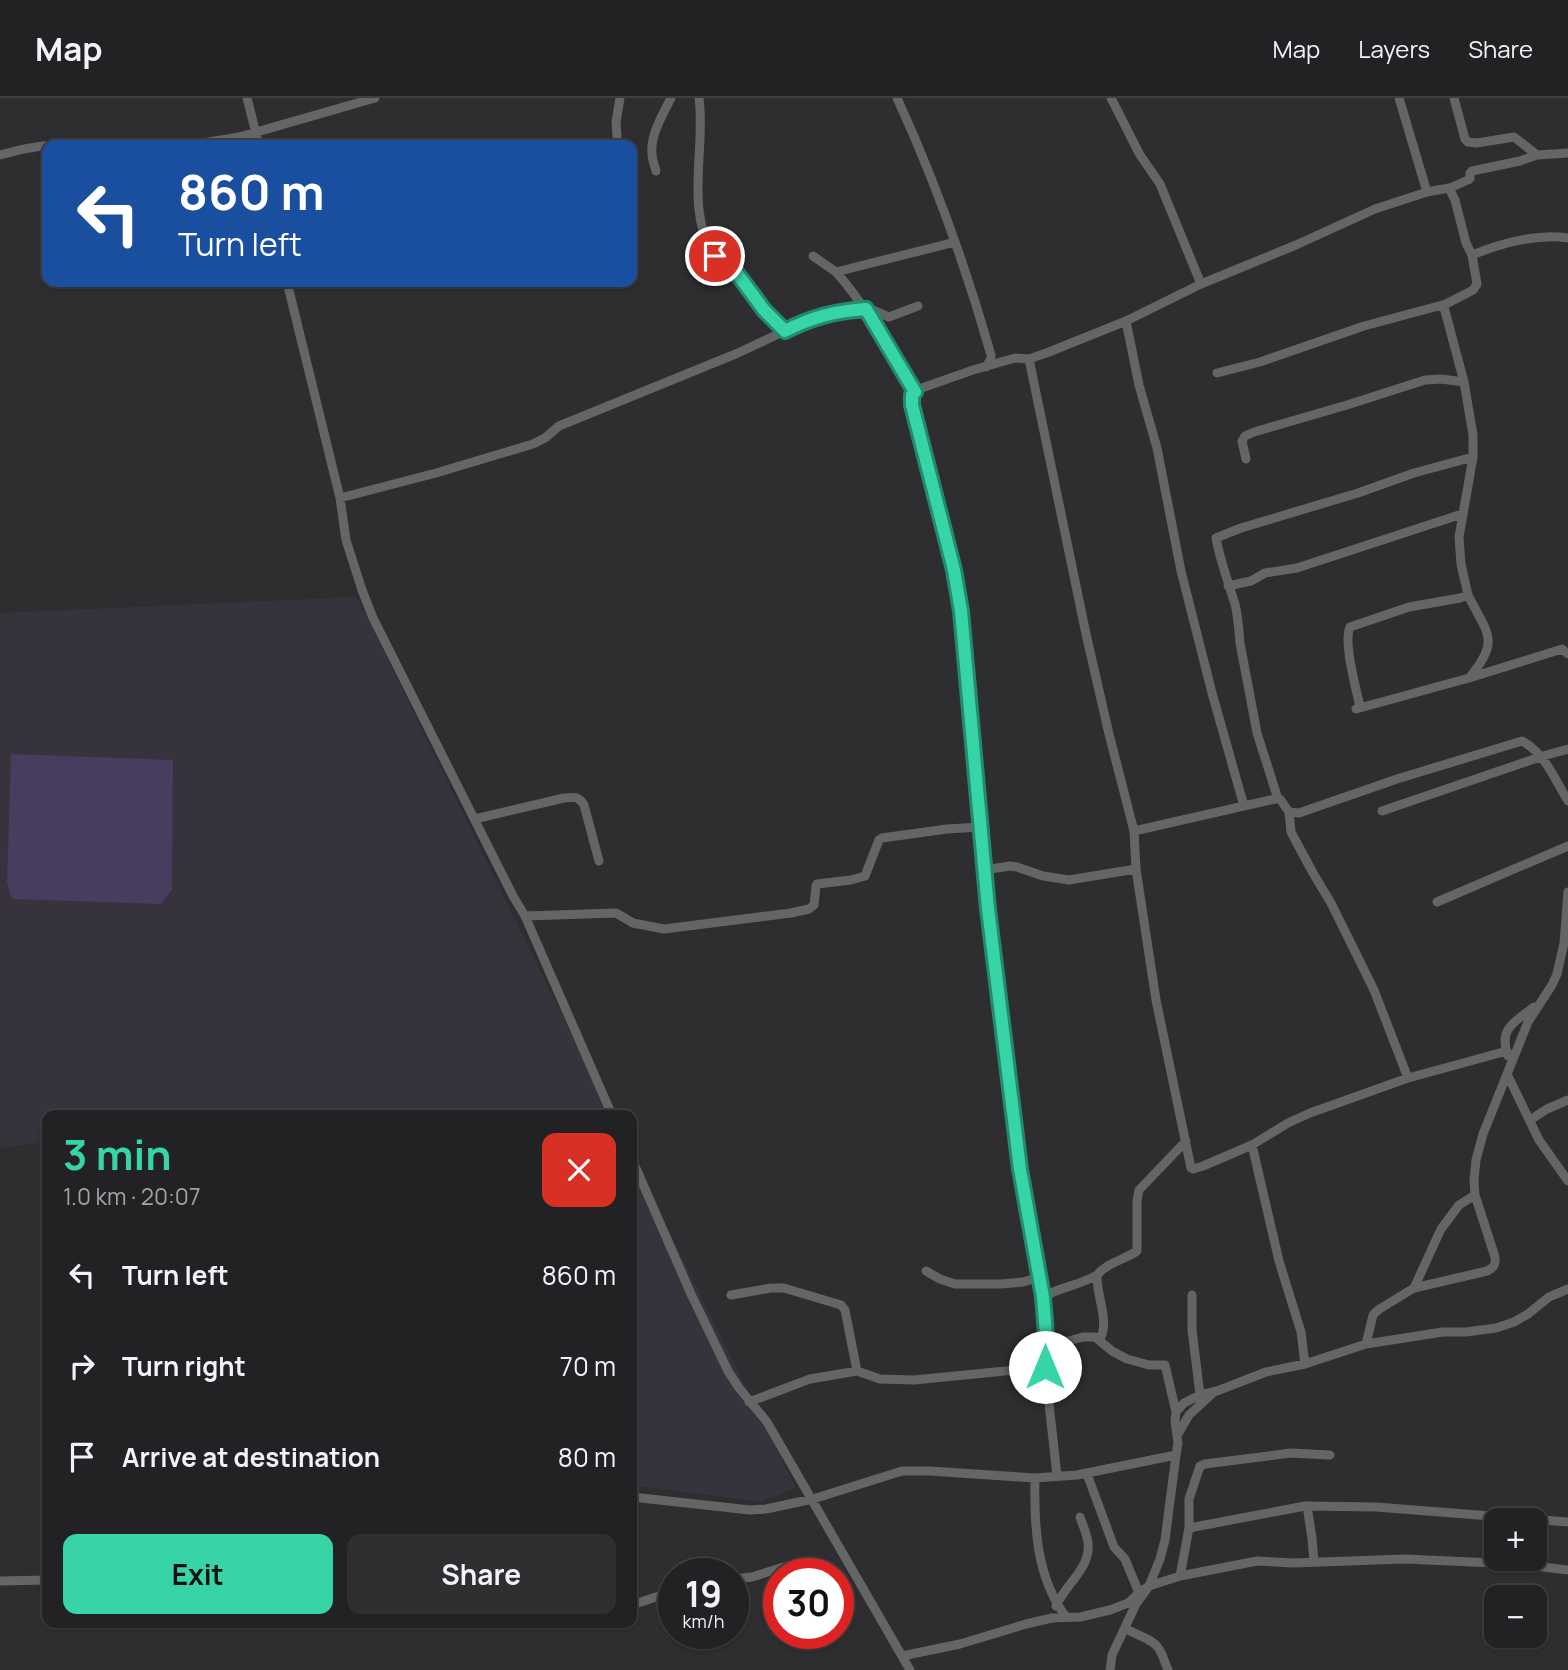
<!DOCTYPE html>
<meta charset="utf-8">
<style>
:root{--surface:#222224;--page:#2e2f31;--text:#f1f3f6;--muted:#a2a4a6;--line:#3f3f41;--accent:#36d4a7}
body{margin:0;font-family:Manrope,sans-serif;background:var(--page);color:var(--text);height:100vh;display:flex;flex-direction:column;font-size:26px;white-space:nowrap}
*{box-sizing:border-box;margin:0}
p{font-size:23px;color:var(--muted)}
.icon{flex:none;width:38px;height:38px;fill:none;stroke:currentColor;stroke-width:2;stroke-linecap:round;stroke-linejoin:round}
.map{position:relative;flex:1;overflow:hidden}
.panel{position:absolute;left:42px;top:1012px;width:595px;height:518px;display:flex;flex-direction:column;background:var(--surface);border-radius:14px;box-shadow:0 2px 5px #0004,0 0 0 2px var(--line)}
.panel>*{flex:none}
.banner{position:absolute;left:42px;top:42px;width:595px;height:147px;border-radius:14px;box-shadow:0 2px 5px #0004,0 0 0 2px var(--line);background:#1a4fa0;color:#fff;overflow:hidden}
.fabs{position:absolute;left:1484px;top:1410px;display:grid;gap:14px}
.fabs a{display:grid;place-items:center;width:63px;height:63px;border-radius:14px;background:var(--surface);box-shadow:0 2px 5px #0004,0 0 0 2px var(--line);font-size:35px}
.speed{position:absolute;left:658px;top:1460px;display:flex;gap:14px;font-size:35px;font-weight:700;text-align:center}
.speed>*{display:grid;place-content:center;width:91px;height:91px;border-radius:50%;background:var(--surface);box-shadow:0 2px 5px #0004,0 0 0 2px var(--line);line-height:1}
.speed small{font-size:18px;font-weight:400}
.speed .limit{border:10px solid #d22;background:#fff;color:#111}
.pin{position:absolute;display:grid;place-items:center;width:60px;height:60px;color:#fff;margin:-30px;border:4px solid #fff;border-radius:50%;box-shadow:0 2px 7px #0007}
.me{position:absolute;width:77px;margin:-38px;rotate:0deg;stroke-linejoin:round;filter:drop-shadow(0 0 5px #0008)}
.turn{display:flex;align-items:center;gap:24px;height:147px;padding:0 21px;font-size:32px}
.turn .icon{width:91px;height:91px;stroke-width:2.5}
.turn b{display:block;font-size:49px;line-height:60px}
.round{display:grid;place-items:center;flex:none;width:74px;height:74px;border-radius:14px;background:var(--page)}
.head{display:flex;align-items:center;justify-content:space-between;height:119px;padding:0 21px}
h1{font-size:42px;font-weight:700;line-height:52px;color:var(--accent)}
.primary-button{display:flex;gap:14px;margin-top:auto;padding:14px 21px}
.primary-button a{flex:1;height:80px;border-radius:14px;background:var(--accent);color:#111;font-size:28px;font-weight:700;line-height:80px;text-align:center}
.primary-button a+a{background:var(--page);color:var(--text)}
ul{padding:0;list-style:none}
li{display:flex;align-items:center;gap:21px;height:91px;padding:0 21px}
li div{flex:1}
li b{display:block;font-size:26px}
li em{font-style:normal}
header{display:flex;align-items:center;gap:42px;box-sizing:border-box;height:98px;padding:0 35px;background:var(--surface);border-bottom:2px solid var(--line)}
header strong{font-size:33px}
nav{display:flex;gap:38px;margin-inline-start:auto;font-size:24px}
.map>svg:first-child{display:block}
.built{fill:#36333c}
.green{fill:#483c5f}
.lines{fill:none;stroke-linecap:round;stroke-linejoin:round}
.street{stroke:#646665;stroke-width:9}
.route-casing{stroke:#238a6d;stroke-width:18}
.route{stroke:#36d4a7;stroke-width:12}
</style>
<header>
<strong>Map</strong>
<nav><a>Map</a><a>Layers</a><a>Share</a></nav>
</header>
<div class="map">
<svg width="1568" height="1572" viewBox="0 0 1568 1572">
<rect width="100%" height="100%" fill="#2e2d30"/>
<path class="built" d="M357,499l254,518h-564v27l-47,6v-535z
M632,1059l164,331 -36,14 -128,-17z"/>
<path class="green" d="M11,656l162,6 -1,130 -11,14 -149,-5 -5,-17z"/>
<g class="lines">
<path class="street" d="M247,0l12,47
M699,0c7,51 -15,113 16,159 7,10 19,11 25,20 15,19 27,38 45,54
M897,0c38,83 69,169 94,257v4l-5,8
M1111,0l29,57 20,29 41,100
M1399,0l28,94
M1454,0l11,41 3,3 9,1 37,-6 23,18 31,-2
M617,38l-1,-14 4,-24
M191,47l48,-8 136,-39
M0,57c35,-11 74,-13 111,-10
M656,73c-1,-5 -4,-11 -4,-17 -2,-19 11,-40 19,-56
M1450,90l20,-9v-6l2,-2 48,-10 17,-6
M1472,157c30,-12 64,-22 96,-17
M813,158l23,16 119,-30
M836,174c32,36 54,79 79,120
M287,184l53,216 6,42 16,50 11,28 140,278 12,20 87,199
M1126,223l13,64 18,63 24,123 31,122 32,113
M1029,261l57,275 23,100 25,97 2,38 20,131 35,168 2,1 10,-3 49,-21 36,-22 22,-10 98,-35 99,-27
M1217,275l43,-11 104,-36 82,-22
M1246,361l-4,-18 3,-5 9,-4 93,-27 78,-25 16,-1 23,3
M340,400l96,-25 97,-29 12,-6 14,-12 179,-73 74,-35 25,-6 29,-3 9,2 14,6 29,-11
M1228,488l23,-5 14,-8 32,-5 165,-54
M1468,497c19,39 33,44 2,82
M1278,701l-21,-66 -17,-90c-1,-13 -2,-26 -5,-39 -7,-22 -15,-44 -19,-66l25,-10 117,-35 56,-20 59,-16
M1382,713l161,-55 25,-7
M1289,714l2,20 22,41 18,30 43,87 34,88
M475,721l89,-21c10,-1 15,-2 20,7l15,56
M1134,733l141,-32h5l9,13 10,1 98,-34 125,-38c23,12 33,39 46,60
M984,772l26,-4 7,1 26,9 26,4 67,-11
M1437,804l131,-56
M525,818l91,-3 17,10 31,6 127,-16 18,-4 5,-4 2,-19 1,-2 34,-4 14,-4 14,-36 3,-2 65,-9 34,-2
M1508,958c-10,-28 7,-34 26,-49
M1507,976l32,66 29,41
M1530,1022l17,-11 21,-9
M1252,1047l27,116 22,71 4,32
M632,1061l59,135 37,77 11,17 28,34 143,248
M926,1173l14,8 15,5h46l22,-2 17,-5
M1414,1190l27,-59 18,-24 16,-10
M731,1197l40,-7h13l57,17 4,5 12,61
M1192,1197v35l8,65
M1043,1199c17,-10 38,-12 54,-22
M1100,1241c10,-18 -4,-44 -3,-64 11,-13 27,-15 40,-24v-50l2,-11 47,-49
M1366,1246l7,-29 5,-5 13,-8 23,-14 73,-17c7,-3 9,-7 8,-14l-20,-62 -1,-15 2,-20 7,-26 45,-112 24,-37 5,-11 7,-31 4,-51
M1047,1249l36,-10h12l17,14 15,8 22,6h16l11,47
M749,1304l61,-23 47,-8 23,8 34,1 131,-13
M1178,1336l11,-19 24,-22
M1087,1376l27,73 11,12 14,34
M1057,1378l-12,-109 2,-20 -4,-50 -23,-128 -32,-260 -27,-298 -7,-41 -42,-165v-10l7,-6 54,-19 42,-12 14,1 20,-7 77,-31 75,-37 95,-39 79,-36 52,-17 22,-4 6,12 11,43 6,12 5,29 -4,6 -27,14 -2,3 20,75 9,53v22l-14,80 2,27 7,31 -8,3 -51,9 -59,20c-7,15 6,61 10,80l-4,2 113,-31 93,-29 6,5
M1035,1380c-1,48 1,99 31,139
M632,1399l118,13 16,-1 47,-10 89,-28h28l105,7 42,-3 99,-20 2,-12 -3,-22 1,-9 8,-9 16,-8 17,-4 49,-19 39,-8 61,-20 77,-12h23l30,-4 18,-6 14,-8 21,-17 19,-8
M1307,1408l5,32 2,24
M1189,1430l116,-22 71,1 192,15
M1180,1478l9,-48v-29l11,-33 5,-2 86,-11 39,2
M733,1481l19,-2 38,-12
M0,1483l47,-1
M632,1507l42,-14
M1056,1508c9,-21 35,-38 32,-63 -1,-8 -5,-18 -8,-26
M575,1524h1
M1125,1530c10,7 29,11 34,21 4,6 6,14 9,21
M902,1558l58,-12 66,-20 26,-6 28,-1 30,-7 18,-7 11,-10 10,-7 31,-10 77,-15 36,2 112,-4 112,5 51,6
M1110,1572l2,-15 24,-51 13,-18 11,-27 5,-19 11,-85"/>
</g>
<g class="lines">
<defs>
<path id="route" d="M715,158l10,11 11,5 28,38 21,21c27,-14 51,-20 81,-22l49,83 -3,3v10l42,165 7,41 27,298 32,260 23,128 4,50 -2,20"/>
</defs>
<use href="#route" class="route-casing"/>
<use href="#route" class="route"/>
</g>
</svg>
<div class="fabs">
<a>+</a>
<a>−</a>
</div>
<div class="speed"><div>19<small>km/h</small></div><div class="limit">30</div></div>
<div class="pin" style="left:715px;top:158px;background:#d93025"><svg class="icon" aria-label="arrive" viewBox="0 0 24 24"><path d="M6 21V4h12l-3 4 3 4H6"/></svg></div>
<svg class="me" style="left:1045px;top:1269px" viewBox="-20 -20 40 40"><circle r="19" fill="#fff"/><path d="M0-13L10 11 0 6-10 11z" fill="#36d4a7"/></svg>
<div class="banner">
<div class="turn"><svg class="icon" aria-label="left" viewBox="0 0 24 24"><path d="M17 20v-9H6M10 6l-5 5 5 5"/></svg><div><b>860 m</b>Turn left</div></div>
</div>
<section class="panel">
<div class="head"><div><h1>3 min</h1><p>1.0 km · 20:07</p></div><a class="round" style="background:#d93025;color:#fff"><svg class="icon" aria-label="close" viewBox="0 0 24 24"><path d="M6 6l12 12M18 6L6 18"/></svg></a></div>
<ul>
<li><svg class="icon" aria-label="left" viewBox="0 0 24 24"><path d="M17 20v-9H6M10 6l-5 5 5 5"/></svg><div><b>Turn left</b></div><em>860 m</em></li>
<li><svg class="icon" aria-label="right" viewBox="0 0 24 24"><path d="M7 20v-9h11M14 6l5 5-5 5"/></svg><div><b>Turn right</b></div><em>70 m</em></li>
<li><svg class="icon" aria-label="arrive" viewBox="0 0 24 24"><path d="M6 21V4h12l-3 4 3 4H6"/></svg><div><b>Arrive at destination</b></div><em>80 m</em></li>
</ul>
<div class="primary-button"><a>Exit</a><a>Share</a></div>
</section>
</div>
